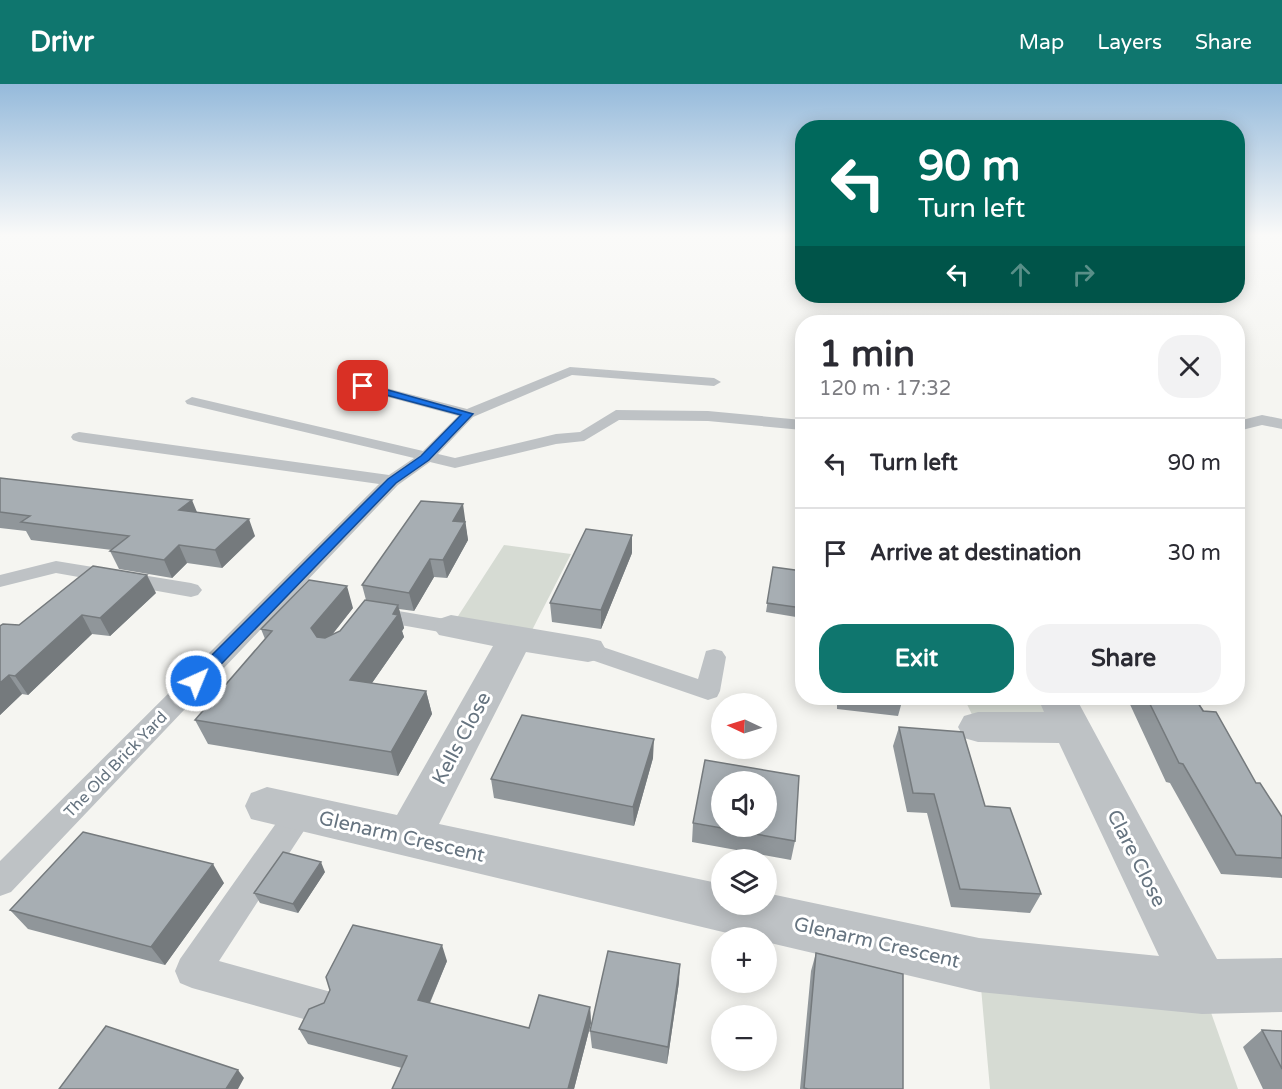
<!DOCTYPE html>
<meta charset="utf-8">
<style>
:root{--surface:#fff;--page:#f2f2f3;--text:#2b2b33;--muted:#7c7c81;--line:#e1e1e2;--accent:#0f766e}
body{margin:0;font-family:"Varela Round",sans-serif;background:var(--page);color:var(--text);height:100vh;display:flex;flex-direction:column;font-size:22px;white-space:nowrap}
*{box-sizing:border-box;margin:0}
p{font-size:20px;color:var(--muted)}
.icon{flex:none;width:33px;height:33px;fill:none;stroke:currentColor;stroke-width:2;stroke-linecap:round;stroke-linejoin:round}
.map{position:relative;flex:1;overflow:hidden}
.side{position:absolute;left:795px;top:231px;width:450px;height:390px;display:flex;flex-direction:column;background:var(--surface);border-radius:24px;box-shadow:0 3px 15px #0003}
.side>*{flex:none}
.guide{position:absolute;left:795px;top:36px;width:450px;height:183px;border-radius:24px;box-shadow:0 3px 15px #0003;background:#00695c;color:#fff;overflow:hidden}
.needle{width:39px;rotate:274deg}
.fabs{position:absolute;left:711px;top:609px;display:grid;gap:12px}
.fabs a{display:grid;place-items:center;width:66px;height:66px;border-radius:50%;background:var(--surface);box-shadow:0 3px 15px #0003;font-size:30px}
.pin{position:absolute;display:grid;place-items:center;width:51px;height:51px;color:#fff;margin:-26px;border-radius:12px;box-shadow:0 3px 9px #0006}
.me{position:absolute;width:66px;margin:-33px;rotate:44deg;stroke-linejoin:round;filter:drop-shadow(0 0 4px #0008)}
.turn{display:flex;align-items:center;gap:21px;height:126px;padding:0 24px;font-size:27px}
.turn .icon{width:78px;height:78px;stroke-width:2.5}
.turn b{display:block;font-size:42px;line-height:51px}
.lanes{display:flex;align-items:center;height:57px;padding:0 24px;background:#0003;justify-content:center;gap:30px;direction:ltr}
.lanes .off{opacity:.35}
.round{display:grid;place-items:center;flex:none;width:63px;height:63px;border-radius:24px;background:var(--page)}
.headline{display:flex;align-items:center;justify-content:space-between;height:102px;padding:0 24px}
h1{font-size:36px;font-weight:800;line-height:45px}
.cta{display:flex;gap:12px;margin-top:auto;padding:12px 24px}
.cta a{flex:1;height:69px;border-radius:24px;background:var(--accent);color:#fff;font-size:24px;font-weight:800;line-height:69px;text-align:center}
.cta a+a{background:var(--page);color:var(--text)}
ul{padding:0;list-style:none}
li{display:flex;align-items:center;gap:18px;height:90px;padding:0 24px;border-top:2px solid var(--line)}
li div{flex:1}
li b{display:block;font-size:22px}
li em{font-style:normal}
header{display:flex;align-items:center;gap:36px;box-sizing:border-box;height:84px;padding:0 30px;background:var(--accent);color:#fff}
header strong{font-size:28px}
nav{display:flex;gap:33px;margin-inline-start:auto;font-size:21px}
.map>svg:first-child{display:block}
.green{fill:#d6dbd3}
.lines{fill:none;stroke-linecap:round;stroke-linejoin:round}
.service{fill:#bec2c5;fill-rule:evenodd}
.minor{fill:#bec2c5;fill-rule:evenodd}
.wall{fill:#90969a}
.shaded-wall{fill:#757a7d}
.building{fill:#a7aeb3;stroke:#757a7d;stroke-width:1.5;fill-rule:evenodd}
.route{fill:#1a73e8;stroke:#114b97;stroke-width:1.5}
.labels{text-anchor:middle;stroke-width:6;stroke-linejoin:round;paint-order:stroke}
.street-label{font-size:16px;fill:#667480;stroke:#fff}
.near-street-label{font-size:20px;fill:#667480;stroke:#fff}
</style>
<header>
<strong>Drivr</strong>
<nav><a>Map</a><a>Layers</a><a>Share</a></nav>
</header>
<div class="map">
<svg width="1282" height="1005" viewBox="0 0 1282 1005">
<rect width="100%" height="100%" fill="#f5f5f1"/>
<path class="green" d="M504,461l67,9 -44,86 -76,-13z
M964,614h93l16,30 -95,-1z
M979,881l223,22 36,102h-248z"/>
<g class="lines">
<path class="service" d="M570,283l144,11 7,4 -7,4 -142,-11 -99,42 -35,37 17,4 101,-24 24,-2 36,-22 92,1 94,9v10l-94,-9 -89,-1 -35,21 -28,3 -101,24 -25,-6 -32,23 -387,407 -11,4v-35l379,-377 -300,-42 -6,-2 -2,-3 2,-3 6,-2 310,43 25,-17 -227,-54 -2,-3 7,-4 231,54 35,-35 -100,-27 -2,-3 2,-3 5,-1 104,27z
M1262,331l20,4v10l-20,-4 -24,6v-10z
M56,477l135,22 7,2 4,5 -4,5 -7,2 -135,-24 -56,14v-12z
M375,523l76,13 8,2 3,5 -3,5 -8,2 -84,-15 -3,-5 3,-5z
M588,558l110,37 8,-28 8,-2 8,2 4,6 -6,34 -3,6 -9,3 -128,-44 -4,-6 4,-6z
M299,718l10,3 4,9 -4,9 -90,138 112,31 5,13 -5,13 -13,5 -126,-35 -12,-5 -5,-12 5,-12 109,-154z"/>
<path class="minor" d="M451,531l137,23 13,3 5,9 -5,9 -13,3 -62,-10 -87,172 283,60v20h44v-11l213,45 180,18 -100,-213 -81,-1 -14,-4 -6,-11 6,-11 14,-4h66l-6,-14h38l141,261 65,-1v54l-80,2 -223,-22 -213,-50v-4h-18l-497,-119 -6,-13 6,-13 16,-6 130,28 96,-169 -54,-11 -6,-8 6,-8z"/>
</g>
<path class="wall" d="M0,394l197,34 58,24 -33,32 -35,-5 -15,15 -53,-9 -9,-18 2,-1 -81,-10 -5,-9 -26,-3z
M466,438l-1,1 3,17 -21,38 -13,-1 -20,34 -15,-2 5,19 -2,3 2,6 -32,46 54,8 6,23 -34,62 -190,-32 -13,-24 70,-81 -4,-10 92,-21 -21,27 8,-4 26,-31 -4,-15z
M632,469l-31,76 -49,-7 -2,-19z
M773,483l29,4v47l-36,-6z
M156,509l-46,43 -18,-2 -64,61 -6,-1 -22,21v-89l19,-1z
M837,614h66l-5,18 -61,-7z
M1127,614h68l61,85 26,34v61l-61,-4 -51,-91 -4,-1z
M899,643l86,79 56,88 -11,19 -79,-6 -24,-94 -20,-1 -14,-66z
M653,674l-19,68 -140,-28 -3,-19z
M693,739l102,18 -4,19 -99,-18z
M325,788l-27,41 -38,-10 -6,-10z
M224,799l-59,82 -137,-36 -18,-19z
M816,869l87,136h-103l11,-118z
M447,877l-17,42 99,25 61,-21 1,16 -17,66h-182l10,-21 -94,-24 -9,-15z
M679,898l-12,82 -75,-16 -2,-17z
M1262,946l20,1v58h-19l-20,-42z"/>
<path class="shaded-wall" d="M192,416l7,17 -20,-7z
M463,420l5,36 -21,38 -4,-18 10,-39z
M249,435l6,17 -33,32 -7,-18z
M632,451v18l-31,76v-19z
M179,461l8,18 -15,15 -8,-18z
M430,475l4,18 -20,34 -5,-18z
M147,491l9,18 -46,43 -10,-18z
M347,502l6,22 -34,43 -8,-23z
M398,521l6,23 -2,3 2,6 -46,66 -8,-23z
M82,531l10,19 -64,61 -13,-19z
M9,591l13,19 -22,21v-32z
M426,607l6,23 -34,62 -7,-24z
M654,655l-1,19 -19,68 -1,-19z
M321,778l4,10 -27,41 -5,-9z
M213,780l11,19 -59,82 -14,-18z
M442,861l5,16 -23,55 -6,-16z
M680,880l-1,18 -12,82 1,-17z
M590,923l1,16 -17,66h-6z
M238,986l6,8 -6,11h-12z"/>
<path class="building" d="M0,394l192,22 -13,10 70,9 -34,31 -36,-5 -15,15 -54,-9 19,-15 -108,-14 9,-6 -30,-4z
M421,417l42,3 -10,17 12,1 -22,38 -13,-1 -21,34 -47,-8z
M586,445l46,6 -31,75 -51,-7z
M93,482l54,9 -47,43 -18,-3 -67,61 -6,-1 -9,8v-57l3,-2 16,1z
M773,483l29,4v37l-35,-5z
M309,496l38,6 -36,42 6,9 8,1 15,-7 25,-31 33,5 -5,9 5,1 -48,65 76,11 -35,61 -196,-32 77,-89 -11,-2z
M1147,614h48l8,13 13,1 40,71h4l22,34v41l-46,-3 -53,-91 -4,-1z
M522,631l132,24 -21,68 -142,-28z
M899,643l64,5 22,74 25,2 31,86 -81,-5 -26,-95 -21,-1z
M705,676l94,16 -4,65 -102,-18zM722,698h44v44h-44z
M83,748l130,32 -62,83 -141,-37z
M283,768l38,10 -28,42 -39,-11z
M353,841l89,20 -24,55 111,28 10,-33 51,12 -22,82h-176l15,-33 -108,-27 10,-20 15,-6 6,-13 -4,-13z
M608,867l72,13 -12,83 -78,-16z
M816,869l87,21v115h-95l-4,-1z
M106,942l132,44 -12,19h-167z
M1262,946l20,1v38z"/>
<linearGradient id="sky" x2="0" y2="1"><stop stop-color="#95badb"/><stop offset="0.52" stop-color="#fafaf9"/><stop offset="1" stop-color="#fafaf9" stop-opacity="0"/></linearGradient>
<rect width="1282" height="291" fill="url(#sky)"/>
<path class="route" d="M363,299l110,31 -44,46 -33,23 -195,202h-11l-2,-4 2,-4 198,-198 33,-23 40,-41 -101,-27 -2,-2z"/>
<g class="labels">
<g class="street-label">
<text transform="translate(115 680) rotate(-46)" y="6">The Old Brick Yard</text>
</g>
<g class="near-street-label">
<text transform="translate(461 654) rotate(-62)" y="7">Kells Close</text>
<text transform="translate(402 752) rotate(13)" y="7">Glenarm Crescent</text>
<text transform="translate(1137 774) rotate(63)" y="7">Clare Close</text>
<text transform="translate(877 858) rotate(13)" y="7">Glenarm Crescent</text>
</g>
</g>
</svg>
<div class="fabs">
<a><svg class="needle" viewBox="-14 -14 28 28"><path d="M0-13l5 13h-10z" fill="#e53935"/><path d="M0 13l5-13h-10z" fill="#7c7c81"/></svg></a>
<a><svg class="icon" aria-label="sound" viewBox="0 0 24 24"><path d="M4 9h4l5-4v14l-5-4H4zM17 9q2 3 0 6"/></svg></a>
<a><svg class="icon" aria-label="layers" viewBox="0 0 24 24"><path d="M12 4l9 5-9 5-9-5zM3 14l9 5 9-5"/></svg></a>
<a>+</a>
<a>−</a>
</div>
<div class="pin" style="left:363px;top:302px;background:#d93025"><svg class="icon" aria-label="arrive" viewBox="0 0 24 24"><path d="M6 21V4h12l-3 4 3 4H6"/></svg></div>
<svg class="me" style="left:196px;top:597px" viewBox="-20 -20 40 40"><circle r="17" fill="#1a73e8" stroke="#fff" stroke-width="3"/><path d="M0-11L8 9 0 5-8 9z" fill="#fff"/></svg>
<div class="guide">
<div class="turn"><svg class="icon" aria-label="left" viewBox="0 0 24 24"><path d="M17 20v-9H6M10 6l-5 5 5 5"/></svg><div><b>90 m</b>Turn left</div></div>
<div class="lanes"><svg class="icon" aria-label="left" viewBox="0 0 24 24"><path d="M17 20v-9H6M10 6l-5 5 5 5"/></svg><svg class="icon off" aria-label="ahead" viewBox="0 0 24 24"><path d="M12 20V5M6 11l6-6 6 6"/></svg><svg class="icon off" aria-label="right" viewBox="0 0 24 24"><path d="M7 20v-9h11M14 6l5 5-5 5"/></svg></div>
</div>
<section class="side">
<div class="headline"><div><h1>1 min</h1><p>120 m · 17:32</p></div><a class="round"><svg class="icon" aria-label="close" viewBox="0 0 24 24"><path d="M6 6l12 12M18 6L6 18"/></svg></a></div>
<ul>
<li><svg class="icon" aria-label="left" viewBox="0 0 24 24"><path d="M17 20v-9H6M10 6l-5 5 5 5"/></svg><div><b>Turn left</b></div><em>90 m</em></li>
<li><svg class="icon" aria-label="arrive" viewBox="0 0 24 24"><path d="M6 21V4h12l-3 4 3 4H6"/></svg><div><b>Arrive at destination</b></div><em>30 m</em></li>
</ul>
<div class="cta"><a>Exit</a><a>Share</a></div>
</section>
</div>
